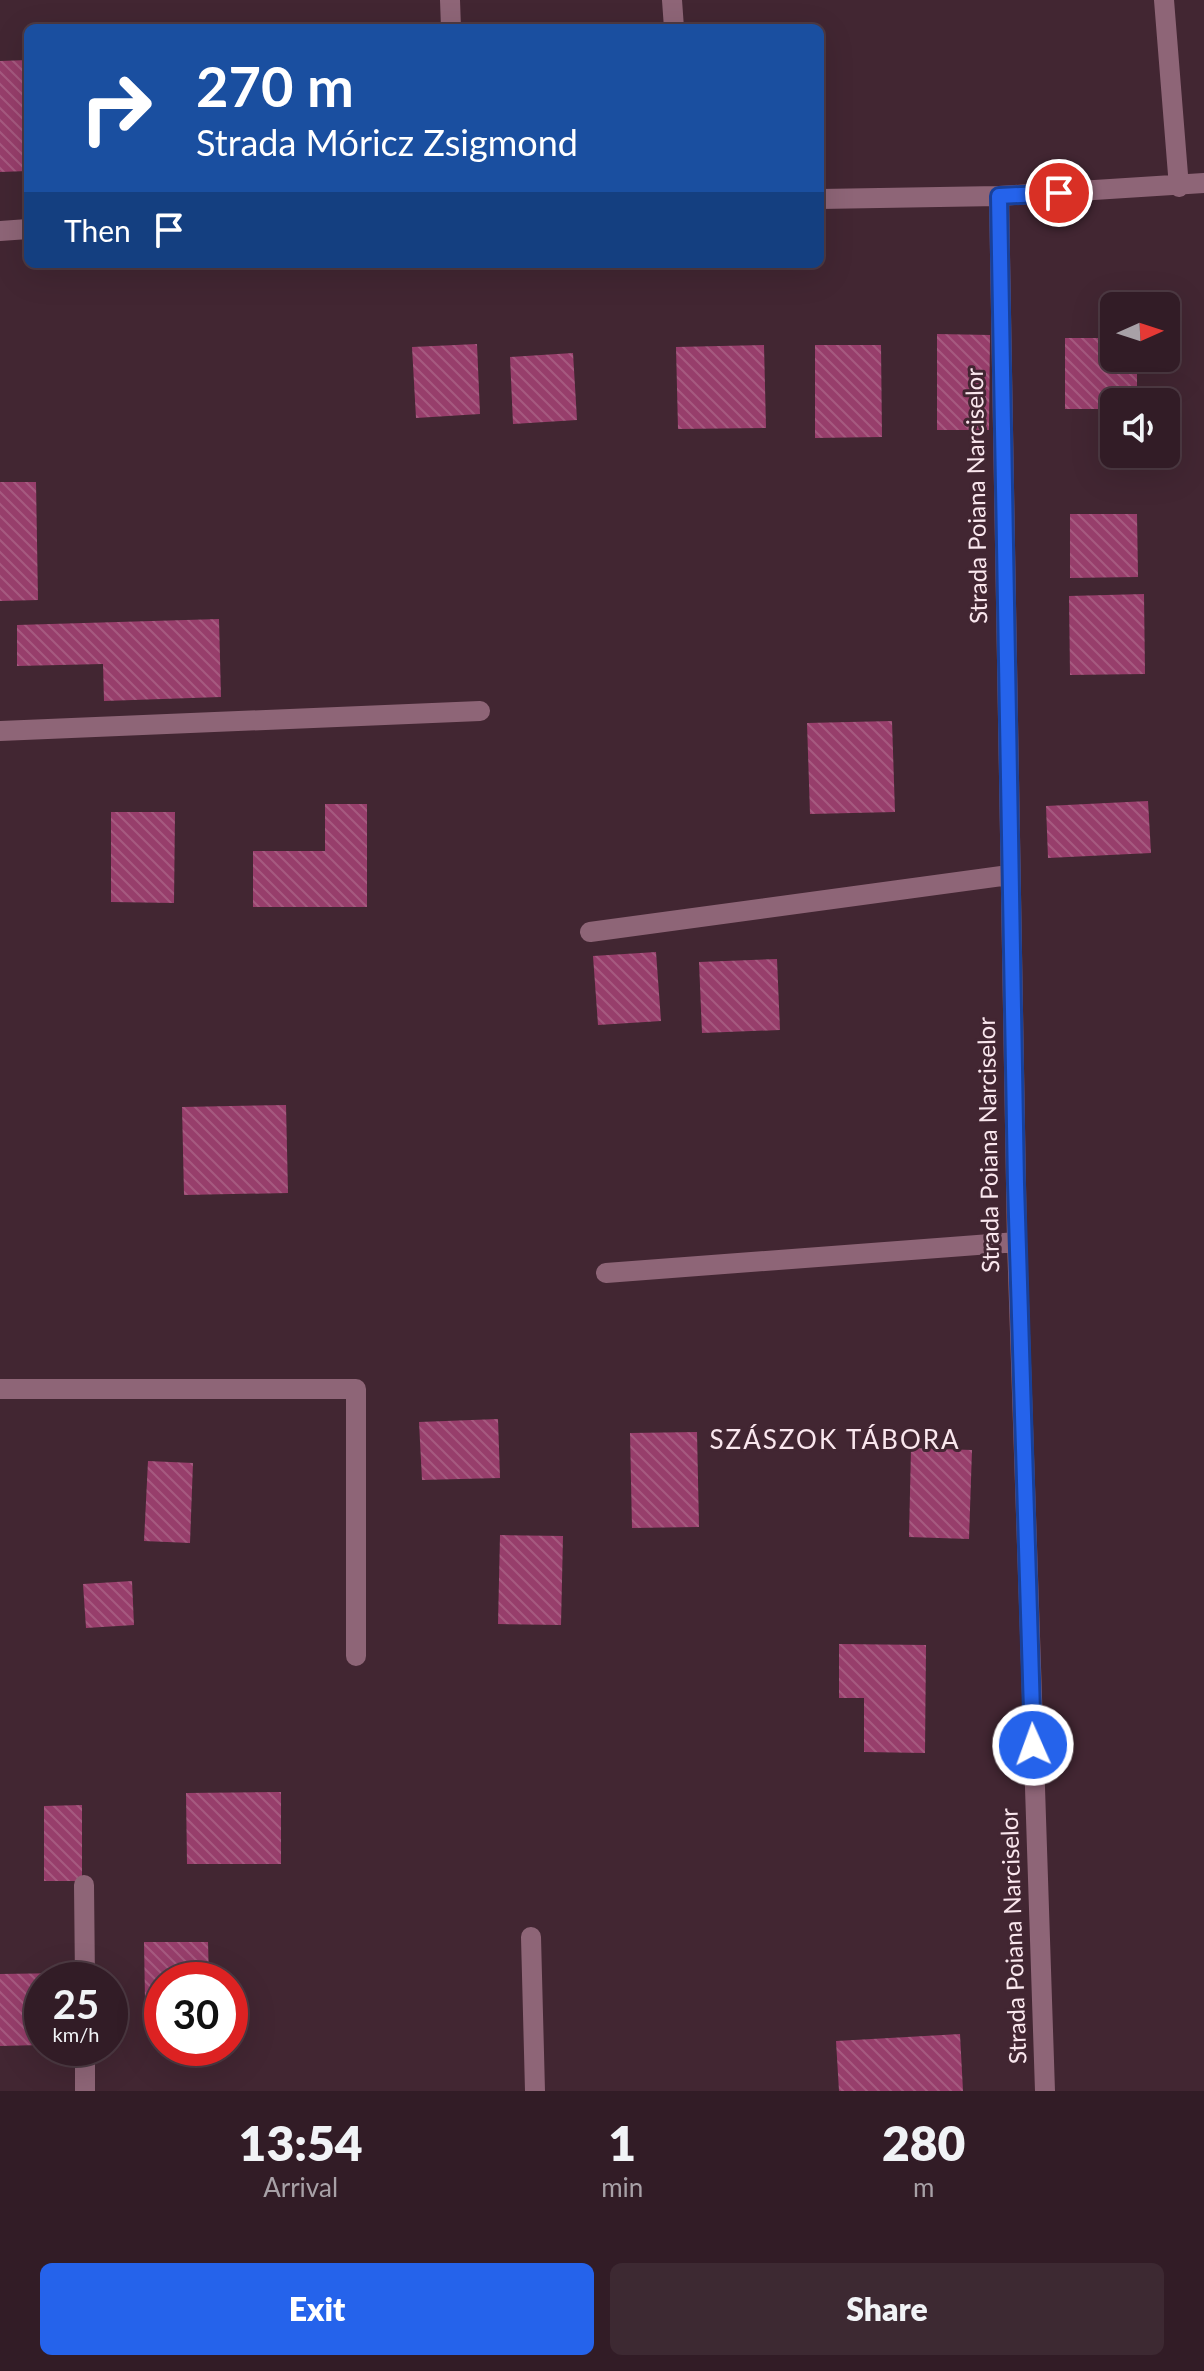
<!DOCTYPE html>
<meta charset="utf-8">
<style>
:root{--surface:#321c26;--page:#3d2932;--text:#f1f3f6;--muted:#a8a1a7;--line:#4d3a43;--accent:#2563eb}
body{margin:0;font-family:Lato,sans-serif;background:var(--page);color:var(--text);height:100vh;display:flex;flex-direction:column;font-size:30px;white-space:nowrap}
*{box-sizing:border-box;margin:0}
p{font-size:26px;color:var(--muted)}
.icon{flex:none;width:44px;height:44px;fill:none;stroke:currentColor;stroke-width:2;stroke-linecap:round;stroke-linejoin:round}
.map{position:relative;height:2091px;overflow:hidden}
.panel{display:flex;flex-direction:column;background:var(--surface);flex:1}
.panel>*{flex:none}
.banner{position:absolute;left:24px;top:24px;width:800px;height:244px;border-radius:12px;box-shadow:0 8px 32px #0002,0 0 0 2px var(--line);background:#1a4fa0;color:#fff;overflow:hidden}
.needle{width:52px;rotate:87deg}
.tools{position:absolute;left:1100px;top:292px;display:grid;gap:16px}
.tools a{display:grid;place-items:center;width:80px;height:80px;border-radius:12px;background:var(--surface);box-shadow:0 8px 32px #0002,0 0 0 2px var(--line);font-size:40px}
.speed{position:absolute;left:24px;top:1962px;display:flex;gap:16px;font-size:40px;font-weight:700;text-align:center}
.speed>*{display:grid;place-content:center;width:104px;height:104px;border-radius:50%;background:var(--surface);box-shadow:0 8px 32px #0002,0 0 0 2px var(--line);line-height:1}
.speed small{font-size:20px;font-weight:400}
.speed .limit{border:12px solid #d22;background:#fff;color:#111}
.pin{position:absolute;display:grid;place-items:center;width:68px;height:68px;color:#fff;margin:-34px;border:4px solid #fff;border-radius:50%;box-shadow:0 2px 8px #0007}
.me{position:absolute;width:88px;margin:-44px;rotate:358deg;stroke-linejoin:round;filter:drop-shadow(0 0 6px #0008)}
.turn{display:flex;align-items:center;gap:28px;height:168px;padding:0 40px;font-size:36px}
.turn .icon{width:104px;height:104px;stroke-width:2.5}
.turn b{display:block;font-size:56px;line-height:68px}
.then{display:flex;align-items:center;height:76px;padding:0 40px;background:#0003;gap:16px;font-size:30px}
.eta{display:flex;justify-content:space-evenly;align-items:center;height:136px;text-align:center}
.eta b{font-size:48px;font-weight:800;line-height:56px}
.button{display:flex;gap:16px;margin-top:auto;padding:16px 40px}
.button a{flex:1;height:92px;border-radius:12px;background:var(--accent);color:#fff;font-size:32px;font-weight:800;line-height:92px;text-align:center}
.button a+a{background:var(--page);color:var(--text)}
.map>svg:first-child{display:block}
.building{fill:url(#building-back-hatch)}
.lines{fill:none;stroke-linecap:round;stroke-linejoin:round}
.minor{stroke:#8e6577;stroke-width:20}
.route-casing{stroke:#184099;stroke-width:20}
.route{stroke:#2563eb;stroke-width:14}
.labels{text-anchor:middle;stroke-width:6;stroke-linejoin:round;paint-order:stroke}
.street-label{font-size:24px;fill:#fae7ee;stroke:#422632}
.neighbourhood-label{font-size:26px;letter-spacing:2px;fill:#fae7ee;stroke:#422632}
</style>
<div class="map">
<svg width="1204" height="2091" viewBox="0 0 1204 2091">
<defs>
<pattern id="building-back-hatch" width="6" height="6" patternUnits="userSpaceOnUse" patternTransform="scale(2)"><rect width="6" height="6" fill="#973e6b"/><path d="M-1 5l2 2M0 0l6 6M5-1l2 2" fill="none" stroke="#a65a80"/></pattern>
</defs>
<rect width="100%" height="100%" fill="#422632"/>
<path class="building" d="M28,60v111l-28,1v-111z
M937,334l53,1 -1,95h-52z
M1065,338h49v20h23v44h-23v7h-49z
M477,344l3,70 -64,4 -4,-71z
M764,345l2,83 -88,1 -2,-82z
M815,345h66l1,92 -67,1z
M573,353l4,67 -64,4 -3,-67z
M0,482h36l2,118 -38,1z
M1070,514h67l1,63 -68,1z
M1144,594l1,80 -75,1 -1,-79z
M219,619l2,78 -117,4 -1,-37 -86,2v-41z
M892,721l3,91 -85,2 -3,-91z
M1148,801l3,52 -103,5 -2,-52z
M325,804h42v103h-114v-56h72z
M111,812h64l-1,91 -63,-1z
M656,952l5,69 -63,4 -5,-69z
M777,959l3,71 -78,3 -3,-71z
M286,1105l2,88 -104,2 -2,-88z
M498,1419l2,59 -78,2 -3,-58z
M697,1432l2,95 -67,1 -2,-95z
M911,1448l61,2 -3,89 -60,-2z
M148,1461l45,2 -3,80 -46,-2z
M500,1535l63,1 -2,89 -63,-1z
M132,1581l2,44 -48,3 -3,-44z
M839,1644l87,1 -1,108 -61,-1v-54h-25z
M281,1792v72h-94l-1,-71z
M82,1805v76h-38v-75z
M144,1942h64l1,38h-47v21h-17z
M66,1973v7h-24v65l-42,1v-72z
M960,2034l3,57h-124l-3,-50z"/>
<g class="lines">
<path class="minor" d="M450,0l1,28
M672,0l2,28
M1164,0l15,187
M999,196l18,1046 28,849
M820,199l179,-3 205,-13
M0,231l28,-2
M0,731l480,-20
M590,932l419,-57
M606,1273l411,-31
M0,1389h356v267
M84,1885l1,95
M531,1937l4,154
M85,2048v43"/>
</g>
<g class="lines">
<defs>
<path id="route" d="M1033,1745l-17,-561 -17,-988 60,-3"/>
</defs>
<use href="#route" class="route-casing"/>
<use href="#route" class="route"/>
</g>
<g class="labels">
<g class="street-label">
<text transform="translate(977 496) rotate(-91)" y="8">Strada Poiana Narciselor</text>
<text transform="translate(989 1145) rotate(-91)" y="8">Strada Poiana Narciselor</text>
<text transform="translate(1014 1936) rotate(-92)" y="8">Strada Poiana Narciselor</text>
</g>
<g class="neighbourhood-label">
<text x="835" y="1449">SZÁSZOK TÁBORA</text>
</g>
</g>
</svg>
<div class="tools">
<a><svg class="needle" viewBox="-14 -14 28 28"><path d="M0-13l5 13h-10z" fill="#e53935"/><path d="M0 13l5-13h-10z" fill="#a8a1a7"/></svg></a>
<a><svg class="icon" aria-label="sound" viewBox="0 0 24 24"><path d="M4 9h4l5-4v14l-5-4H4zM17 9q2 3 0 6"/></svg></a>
</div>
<div class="speed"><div>25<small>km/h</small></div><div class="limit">30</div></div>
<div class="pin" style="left:1059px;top:193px;background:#d93025"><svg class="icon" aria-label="arrive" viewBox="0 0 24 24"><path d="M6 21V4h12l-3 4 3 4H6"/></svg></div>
<svg class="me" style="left:1033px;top:1745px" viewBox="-20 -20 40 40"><circle r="17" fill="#2563eb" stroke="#fff" stroke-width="3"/><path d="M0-11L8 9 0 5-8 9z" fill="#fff"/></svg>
<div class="banner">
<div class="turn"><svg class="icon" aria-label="right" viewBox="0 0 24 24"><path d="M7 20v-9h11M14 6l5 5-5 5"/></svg><div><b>270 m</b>Strada Móricz Zsigmond</div></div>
<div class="then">Then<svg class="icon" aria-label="arrive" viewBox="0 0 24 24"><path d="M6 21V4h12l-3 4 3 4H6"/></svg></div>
</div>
</div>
<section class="panel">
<div class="eta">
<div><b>13:54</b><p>Arrival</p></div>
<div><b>1</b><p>min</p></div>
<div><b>280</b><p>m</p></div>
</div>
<div class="button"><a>Exit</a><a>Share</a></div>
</section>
